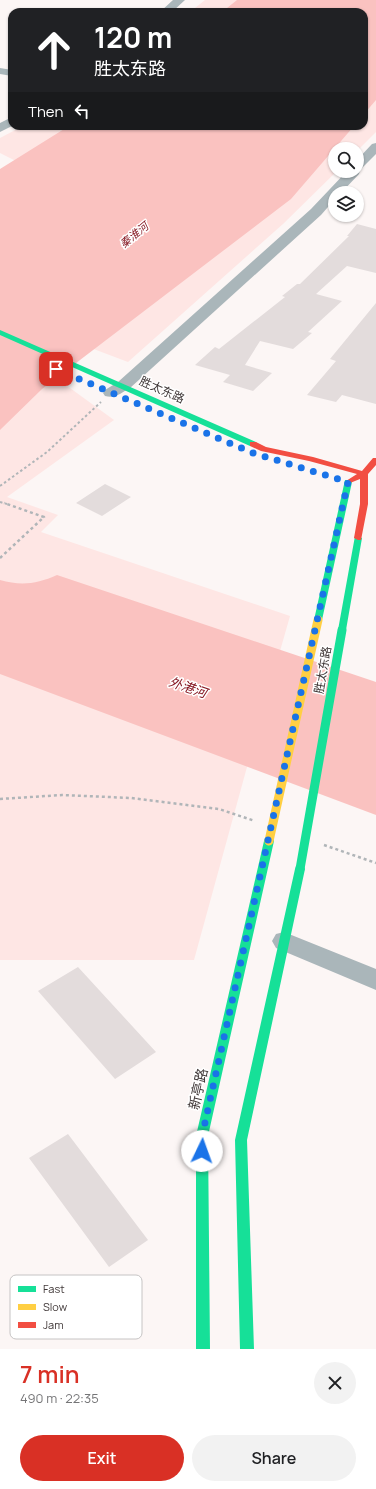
<!DOCTYPE html>
<meta charset="utf-8">
<style>
:root{--surface:#fff;--page:#f2f2f2;--text:#202124;--muted:#757577;--accent:#d93025}
body{margin:0;font-family:Manrope,"Noto Sans SC",sans-serif;background:var(--page);color:var(--text);height:100vh;display:flex;flex-direction:column;font-size:15px;white-space:nowrap}
*{box-sizing:border-box;margin:0}
p{font-size:13px;color:var(--muted)}
.icon{flex:none;width:22px;height:22px;fill:none;stroke:currentColor;stroke-width:2;stroke-linecap:round;stroke-linejoin:round}
.map{position:relative;height:1349px;overflow:hidden}
.drawer{display:flex;flex-direction:column;background:var(--surface);flex:1}
.drawer>*{flex:none}
.banner{position:absolute;left:8px;top:8px;width:360px;height:122px;border-radius:12px;box-shadow:0 1px 3px #0004;background:#202124;color:#fff;overflow:hidden}
.fabs{position:absolute;left:328px;top:142px;display:grid;gap:8px}
.fabs a{display:grid;place-items:center;width:36px;height:36px;border-radius:50%;background:var(--surface);box-shadow:0 1px 3px #0004;font-size:20px}
.pin{position:absolute;display:grid;place-items:center;width:34px;height:34px;color:#fff;margin:-17px;border-radius:8px;box-shadow:0 2px 6px #0006}
.me{position:absolute;width:44px;margin:-22px;rotate:3deg;stroke-linejoin:round;filter:drop-shadow(0 0 3px #0008)}
.turn{display:flex;align-items:center;gap:14px;height:84px;padding:0 20px;font-size:18px}
.turn .icon{width:52px;height:52px;stroke-width:2.5}
.turn b{display:block;font-size:28px;line-height:34px}
.then{display:flex;align-items:center;height:38px;padding:0 20px;background:#0003;gap:8px;font-size:15px}
.round{display:grid;place-items:center;flex:none;width:42px;height:42px;border-radius:21px;background:var(--page)}
.head{display:flex;align-items:center;justify-content:space-between;height:68px;padding:0 20px}
h1{font-size:24px;font-weight:600;line-height:30px;color:var(--accent)}
.action{display:flex;gap:8px;margin-top:auto;padding:8px 20px}
.action a{flex:1;height:46px;border-radius:24px;background:var(--accent);color:#fff;font-size:16px;font-weight:600;line-height:46px;text-align:center}
.action a+a{background:var(--page);color:var(--text)}
.map>svg:first-child{display:block}
.green{fill:#fee6e4}
.water{fill:#fac2c0}
.building{fill:#e3dcdc}
.lines{fill:none;stroke-linecap:round;stroke-linejoin:round}
.path-far1{stroke:#b0b5b8;stroke-width:2;stroke-dasharray:2.5 2.5;stroke-linecap:butt}
.path{stroke:#b0b5b8;stroke-width:2.5;stroke-dasharray:3 3;stroke-linecap:butt}
.street{fill:#aab6ba;fill-rule:evenodd}
.fast{fill:#16e098;fill-rule:evenodd}
.jam{fill:#f24e42;fill-rule:evenodd}
.fast-bridge{stroke:#16e098;stroke-width:9}
.slow-bridge{stroke:#ffcf43;stroke-width:9}
.route{stroke:#1a73e8;stroke-width:7;stroke-dasharray:0 12.6}
.labels{text-anchor:middle;stroke-width:3;stroke-linejoin:round;paint-order:stroke}
.far-water-label{font-size:11px;font-style:italic;fill:#871924;stroke:#fff}
.street-label{font-size:12px;fill:#413939;stroke:#fff}
.water-label{font-size:13px;font-style:italic;fill:#871924;stroke:#fff}
.near-street-label{font-size:14px;fill:#413939;stroke:#fff}
.key{fill:#fff;stroke:#c6c4c4;stroke-width:1}
.key-label{font-size:11px;fill:#413939}
</style>
<div class="map">
<svg width="376" height="1349" viewBox="0 0 376 1349">
<rect width="100%" height="100%" fill="#fcf6f5"/>
<path class="green" d="M205,0h171v132l-19,19v-2h-22v22h2l-54,53 -155,138 -45,-17 113,-93 -196,-99v-15l23,-12h341v-114h-174z
M0,358l70,30 44,32 -107,77 51,18 -17,17 249,84 -43,151 -53,193h-194z"/>
<path class="water" d="M237,0h139v100l-12,14v-102h-142z
M69,126h285l-63,73 -249,190 -42,41v-261z
M57,575l319,107v133l-376,-141v-94c21,6 37,4 57,-5z"/>
<path class="building" d="M357,224l19,5v44l-29,-7 -31,28 26,7 -34,31 4,1 -19,16 -33,-8 -15,24 27,8 -19,18 -30,-9 7,-7 -35,-10 20,-18 4,2 66,-52 -3,-1 15,-12h3l49,-48h-2z
M376,303v101l-34,-9 -6,7 -29,-7 29,-34 -6,-2z
M105,484l26,13 -29,19 -26,-13z
M78,967l78,85 -41,27 -77,-88z
M68,1134l80,106 -39,27 -80,-109z"/>
<g class="lines">
<path class="path-far1" d="M0,486l47,-34 54,-50
M0,502l7,2"/>
<path class="path" d="M0,558l44,-41 -40,-14
M0,799l62,-4 69,3 88,11 36,12
M324,845l52,18"/>
<path class="street" d="M173,0h12l-13,12h-12z
M0,68l12,2v6l-12,-2z
M12,117v9l-12,6v-9z
M376,143v11l-16,16 -1,4 -18,19h-6v6l-14,16 -191,173c-9,5 -15,11 -25,8l-2,-3 2,-3 13,-8 193,-173 36,-38h10v-11l15,-16z
M284,932l92,37v21l-100,-42 -4,-7 4,-7z"/>
<path class="fast" d="M0,330l256,112 1,2 -4,2h-3l-250,-111z
M345,480h3l4,2 -30,138 -4,3 -4,-3z
M355,536h3l4,2 -16,92 -4,3 -4,-3z
M269,837l4,1 1,3 -66,295 2,213h-14v-213l68,-295 1,-3z
M300,865l4,1 1,3 -58,271 7,209h-14l-5,-209 60,-271 1,-3z"/>
<path class="jam" d="M250,442h6l10,5 47,10 49,14 11,-13h3v7l-8,9v30l-7,36h-3l-4,-2 6,-34v-25l-10,4 -4,-2 11,-7 -48,-13 -48,-10 -11,-5z"/>
<path class="fast-bridge" d="M300,869l42,-239"/>
<path class="slow-bridge" d="M269,841l49,-221"/>
</g>
<g class="lines">
<path class="route" d="M56,369l197,84 95,29 -146,654v15"/>
</g>
<g class="labels">
<g class="far-water-label">
<text transform="translate(134 235) rotate(-39)" y="4">秦淮河</text>
</g>
<g class="street-label">
<text transform="translate(162 390) rotate(24)" y="4">胜太东路</text>
<text transform="translate(323 670) rotate(-80)" y="4">胜太东路</text>
</g>
<g class="water-label">
<text transform="translate(188 687) rotate(19)" y="5">外港河</text>
</g>
<g class="near-street-label">
<text transform="translate(198 1089) rotate(-77)" y="5">新亭路</text>
</g>
</g>
<rect x="10" y="1275" width="132" height="64" rx="6" class="key"/>
<rect x="18" y="1286" width="18" height="6" fill="#16e098"/>
<rect x="18" y="1304" width="18" height="6" fill="#ffcf43"/>
<rect x="18" y="1322" width="18" height="6" fill="#f24e42"/>
<g class="key-label">
<text x="43" y="1293">Fast</text>
<text x="43" y="1311">Slow</text>
<text x="43" y="1329">Jam</text>
</g>
</svg>
<div class="fabs">
<a><svg class="icon" aria-label="search" viewBox="0 0 24 24"><circle cx="10" cy="10" r="6"/><path d="M15 15l6 6"/></svg></a>
<a><svg class="icon" aria-label="layers" viewBox="0 0 24 24"><path d="M12 4l9 5-9 5-9-5zM3 14l9 5 9-5"/></svg></a>
</div>
<div class="pin" style="left:56px;top:369px;background:#d93025"><svg class="icon" aria-label="arrive" viewBox="0 0 24 24"><path d="M6 21V4h12l-3 4 3 4H6"/></svg></div>
<svg class="me" style="left:202px;top:1151px" viewBox="-20 -20 40 40"><circle r="19" fill="#fff"/><path d="M0-13L10 11 0 6-10 11z" fill="#1a73e8"/></svg>
<div class="banner">
<div class="turn"><svg class="icon" aria-label="ahead" viewBox="0 0 24 24"><path d="M12 20V5M6 11l6-6 6 6"/></svg><div><b>120 m</b>胜太东路</div></div>
<div class="then">Then<svg class="icon" aria-label="left" viewBox="0 0 24 24"><path d="M17 20v-9H6M10 6l-5 5 5 5"/></svg></div>
</div>
</div>
<section class="drawer">
<div class="head"><div><h1>7 min</h1><p>490 m · 22:35</p></div><a class="round"><svg class="icon" aria-label="close" viewBox="0 0 24 24"><path d="M6 6l12 12M18 6L6 18"/></svg></a></div>
<div class="action"><a>Exit</a><a>Share</a></div>
</section>
